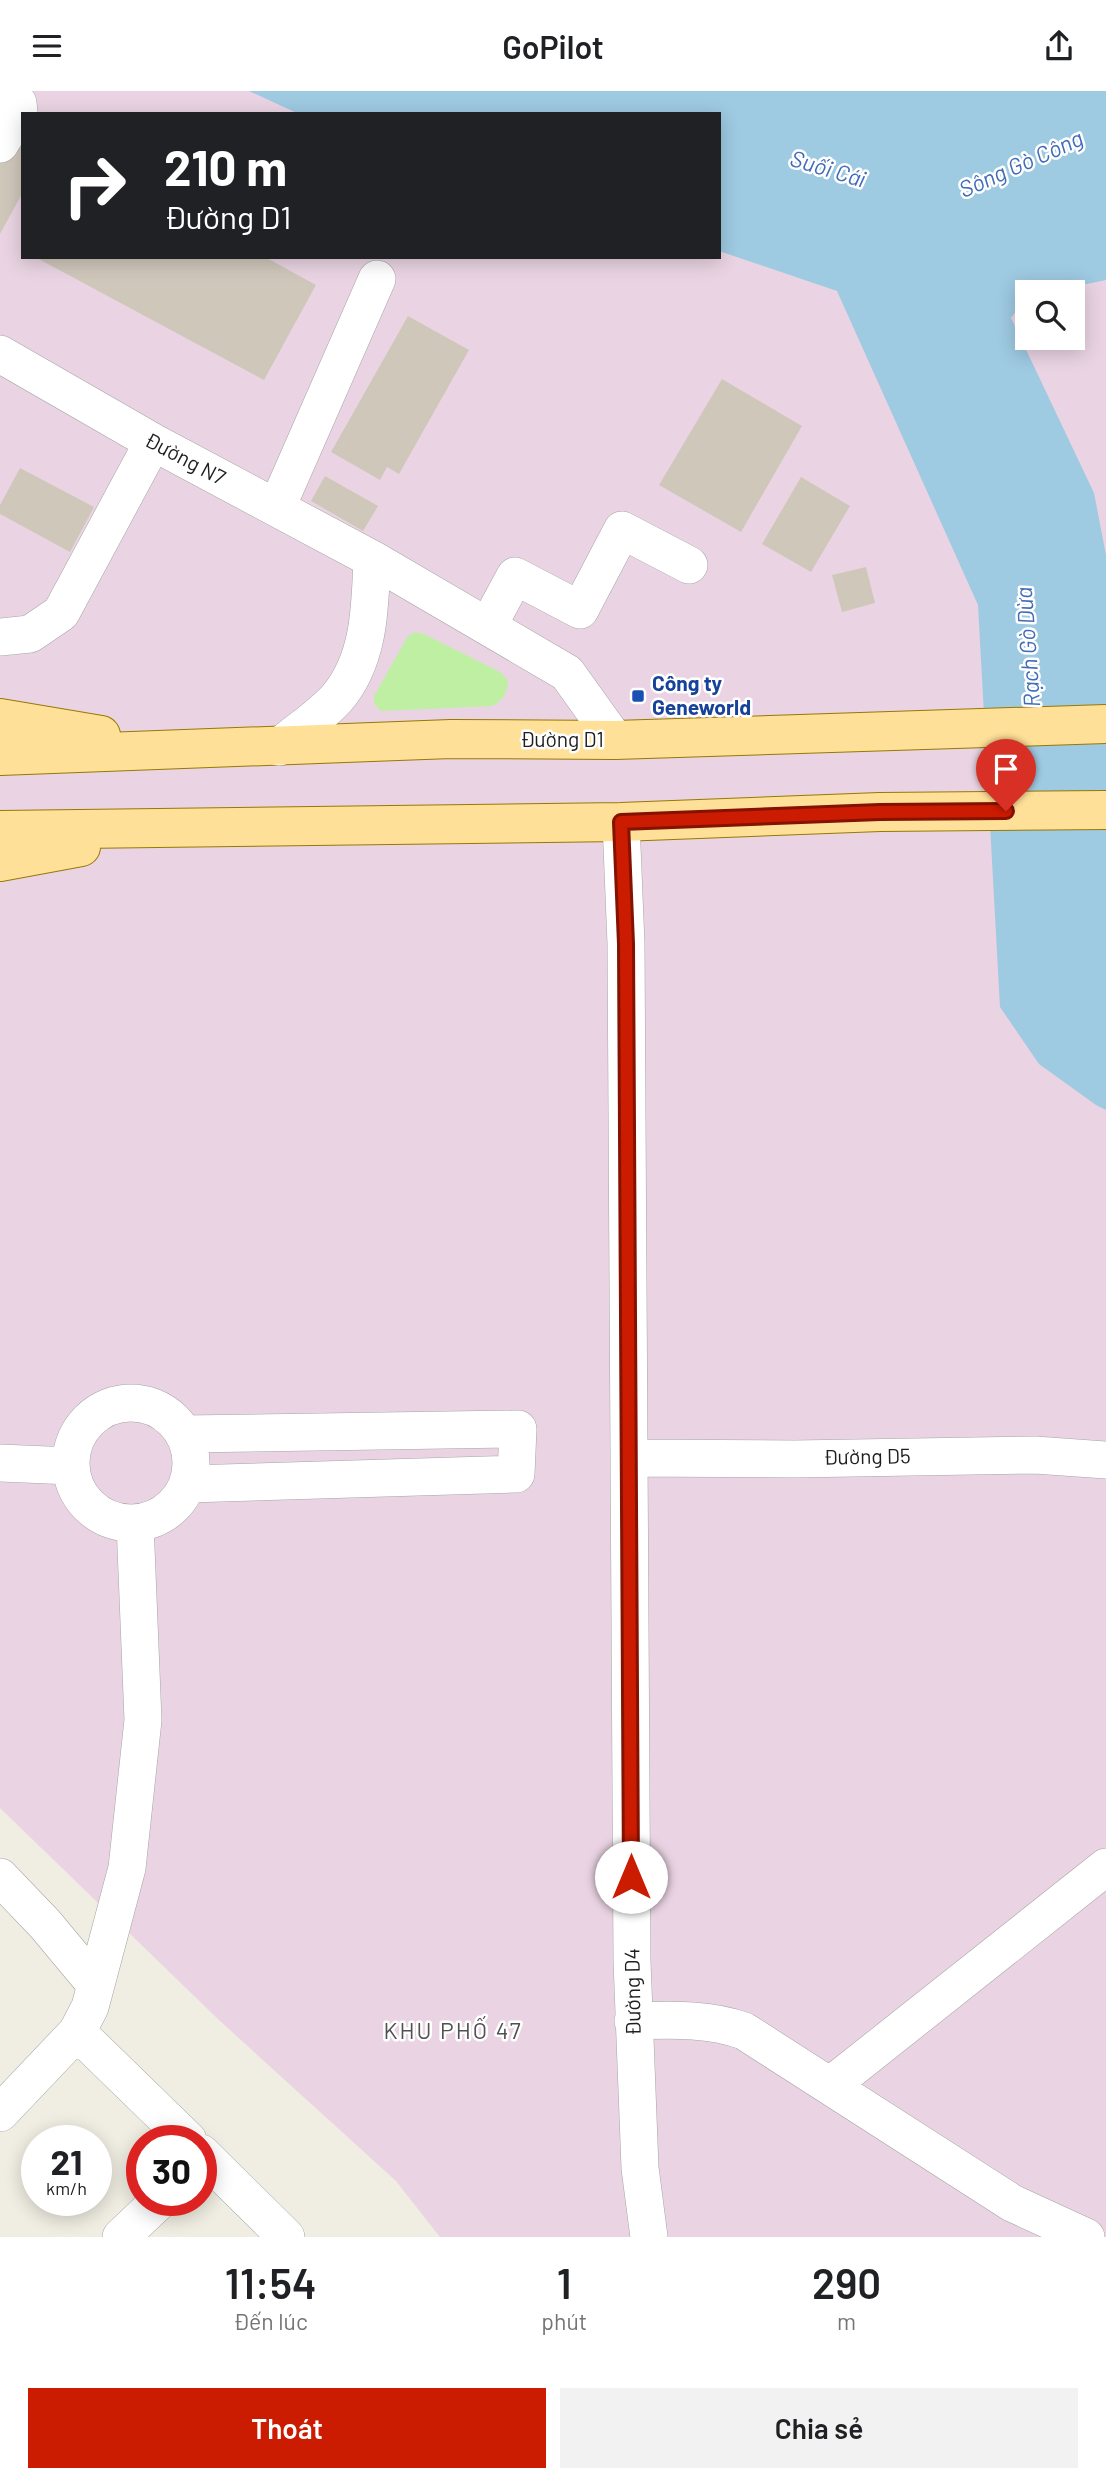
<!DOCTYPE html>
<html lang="vi">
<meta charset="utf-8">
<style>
:root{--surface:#fff;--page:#f2f2f2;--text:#202124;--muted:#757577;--accent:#cb1b00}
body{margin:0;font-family:Barlow,sans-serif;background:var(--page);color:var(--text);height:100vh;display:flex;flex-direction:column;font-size:26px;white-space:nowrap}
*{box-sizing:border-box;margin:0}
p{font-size:23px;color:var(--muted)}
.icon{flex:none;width:38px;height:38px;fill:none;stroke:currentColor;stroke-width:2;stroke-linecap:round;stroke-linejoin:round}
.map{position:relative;height:2146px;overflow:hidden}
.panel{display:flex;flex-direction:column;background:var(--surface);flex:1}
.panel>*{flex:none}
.guide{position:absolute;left:21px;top:21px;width:700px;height:147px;border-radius:0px;box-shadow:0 4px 18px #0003;background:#202124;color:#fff;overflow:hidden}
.buttons{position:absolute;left:1015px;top:189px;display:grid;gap:14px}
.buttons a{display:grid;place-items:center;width:70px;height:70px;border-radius:0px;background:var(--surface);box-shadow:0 4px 18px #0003;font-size:35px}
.speed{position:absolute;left:21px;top:2034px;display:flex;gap:14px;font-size:35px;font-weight:700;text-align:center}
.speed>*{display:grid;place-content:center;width:91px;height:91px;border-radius:50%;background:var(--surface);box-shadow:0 4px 18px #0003;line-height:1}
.speed small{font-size:18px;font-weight:400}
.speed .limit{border:10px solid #d22;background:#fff;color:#111}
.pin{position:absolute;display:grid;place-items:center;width:60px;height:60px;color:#fff;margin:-72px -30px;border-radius:50% 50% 50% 0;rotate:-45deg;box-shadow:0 0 7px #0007}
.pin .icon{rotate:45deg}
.me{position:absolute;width:77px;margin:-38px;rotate:0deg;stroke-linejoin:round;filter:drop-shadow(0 0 5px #0008)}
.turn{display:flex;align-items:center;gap:24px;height:147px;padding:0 28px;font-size:32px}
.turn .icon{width:91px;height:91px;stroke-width:2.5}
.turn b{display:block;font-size:49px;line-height:60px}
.eta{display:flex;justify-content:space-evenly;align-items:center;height:119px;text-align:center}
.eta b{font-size:42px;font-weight:600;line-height:49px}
.button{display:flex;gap:14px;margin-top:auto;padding:14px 28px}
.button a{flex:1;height:80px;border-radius:0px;background:var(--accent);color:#fff;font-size:28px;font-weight:600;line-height:80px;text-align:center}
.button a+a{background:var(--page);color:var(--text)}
header{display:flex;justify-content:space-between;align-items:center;height:91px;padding:0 28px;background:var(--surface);font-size:32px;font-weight:600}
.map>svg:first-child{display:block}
.industrial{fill:#ead4e3;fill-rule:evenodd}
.grass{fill:#beefa3}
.water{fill:#9ecae2}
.building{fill:#d0c7bb}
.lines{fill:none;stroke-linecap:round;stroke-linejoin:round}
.minor-casing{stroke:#a5a5a5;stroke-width:38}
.major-casing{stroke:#977900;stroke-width:40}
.minor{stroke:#fff;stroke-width:37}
.major{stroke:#ffe098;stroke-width:38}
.route-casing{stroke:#841200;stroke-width:18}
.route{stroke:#cb1b00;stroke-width:12}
.transit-dot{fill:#1a4fb4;stroke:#fff;stroke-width:2.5}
.labels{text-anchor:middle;stroke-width:5;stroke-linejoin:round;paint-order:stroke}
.street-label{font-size:21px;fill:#1e1e1e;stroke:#fff}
.transit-label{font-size:21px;font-weight:bold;fill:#164399;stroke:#fff;text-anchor:start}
.water-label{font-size:23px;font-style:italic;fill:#416cb7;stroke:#fff}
.neighbourhood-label{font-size:23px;letter-spacing:2px;fill:#515151;stroke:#fff}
</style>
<header><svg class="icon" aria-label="menu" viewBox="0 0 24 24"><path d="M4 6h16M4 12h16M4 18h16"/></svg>GoPilot<svg class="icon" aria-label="share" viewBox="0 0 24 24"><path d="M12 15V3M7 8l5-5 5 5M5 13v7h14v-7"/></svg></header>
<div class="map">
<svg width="1106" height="2146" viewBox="0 0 1106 2146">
<rect width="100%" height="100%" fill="#f0ede2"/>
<path class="industrial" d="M0,0h1106v2146h-666l-44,-56 -176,-160 -220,-213zM23,23h696v143h-696zM1027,201h46v46h-46z"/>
<path class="grass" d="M415,541l9,2 76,38 8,8c-1,13 -4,20 -16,26l-111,5 -7,-7v-8l34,-60z"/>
<path class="water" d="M249,0h857v189l-58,12h-21v5l-16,21 83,175 12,62v555l-10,-5 -57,-41 -39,-57 -22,-402 -141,-314 -118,-40v-137h-420z"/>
<path class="building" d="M8,50l15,8v43l-23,42v-77z
M35,166h230l51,28 -52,95z
M408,225l61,34 -70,124 -12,-7 -7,13 -49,-28z
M722,288l80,47 -61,106 -82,-47z
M20,377l74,39 -24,45 -70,-38v-9z
M325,385l53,30 -15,25 -52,-30z
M801,386l49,29 -39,66 -49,-28z
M866,476l9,36 -33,9 -10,-37z"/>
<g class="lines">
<defs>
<path id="minor" d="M0,53l19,-32 -1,-9 -13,-12
M0,263l153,88 219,117 195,114 48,67
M277,416l100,-228
M488,535l27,-50 65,34 42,-80 67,35
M0,546l30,-3 31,-21 92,-171
M279,656c18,-16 42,-31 58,-49 33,-39 33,-91 35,-139
M621,731l5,122 6,1017 8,207 9,69
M71 1372a60 60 0 1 1 120 0a60 60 0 1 1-120 0Z
M184,1343l334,-5 -2,45 -328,10
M629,1367l166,1 240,-4 71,5
M0,1372l71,3
M0,1786l45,47 50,60
M633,1930c38,-1 75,-3 111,10l268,172 74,34
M77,1941l111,108
M831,1994l275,-218
M0,2022l77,-81 13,-25 37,-139 16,-148 -8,-197
M201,2062l85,84
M121,2146l39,-37"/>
<path id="major" d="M0,627l101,17
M0,665l451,-17 164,1 491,-16
M0,739l621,-8 259,-10 226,-2
M0,771l81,-15"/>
</defs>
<use href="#minor" class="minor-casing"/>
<use href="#major" class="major-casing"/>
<use href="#minor" class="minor"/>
<use href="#major" class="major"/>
</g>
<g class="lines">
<defs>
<path id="route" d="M631,1786l-5,-933 -5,-122 259,-10 126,-1"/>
</defs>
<use href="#route" class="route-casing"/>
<use href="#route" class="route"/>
</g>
<rect class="transit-dot" x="631" y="598" width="14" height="14" rx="3.5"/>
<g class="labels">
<g class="street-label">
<text transform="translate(185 368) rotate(28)" y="7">Đường N7</text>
<text x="562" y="656">Đường D1</text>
<text transform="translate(867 1366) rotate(-1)" y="7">Đường D5</text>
<text transform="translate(633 1901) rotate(-91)" y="7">Đường D4</text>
</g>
<g class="transit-label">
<text x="652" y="600">Công ty<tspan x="652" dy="24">Geneworld</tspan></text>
</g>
<g class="water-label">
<text transform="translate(1021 73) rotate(-24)" y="8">Sông Gò Công</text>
<text transform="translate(828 78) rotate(17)" y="8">Suối Cái</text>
<text transform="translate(1028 556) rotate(-94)" y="8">Rạch Gò Dừa</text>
</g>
<g class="neighbourhood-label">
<text x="453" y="1948">KHU PHỐ 47</text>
</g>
</g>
</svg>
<div class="buttons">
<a><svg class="icon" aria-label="search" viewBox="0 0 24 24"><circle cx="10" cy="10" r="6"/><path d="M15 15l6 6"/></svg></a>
</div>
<div class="speed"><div>21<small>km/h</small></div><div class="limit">30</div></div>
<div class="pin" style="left:1006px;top:720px;background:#d93025"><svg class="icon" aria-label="arrive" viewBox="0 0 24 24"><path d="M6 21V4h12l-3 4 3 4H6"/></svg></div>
<svg class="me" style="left:631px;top:1786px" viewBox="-20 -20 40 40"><circle r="19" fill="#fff"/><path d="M0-13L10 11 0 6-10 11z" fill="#cb1b00"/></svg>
<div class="guide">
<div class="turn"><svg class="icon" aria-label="right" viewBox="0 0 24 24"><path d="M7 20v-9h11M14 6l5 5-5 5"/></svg><div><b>210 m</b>Đường D1</div></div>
</div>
</div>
<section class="panel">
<div class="eta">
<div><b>11:54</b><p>Đến lúc</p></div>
<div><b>1</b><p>phút</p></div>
<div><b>290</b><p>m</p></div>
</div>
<div class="button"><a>Thoát</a><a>Chia sẻ</a></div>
</section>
